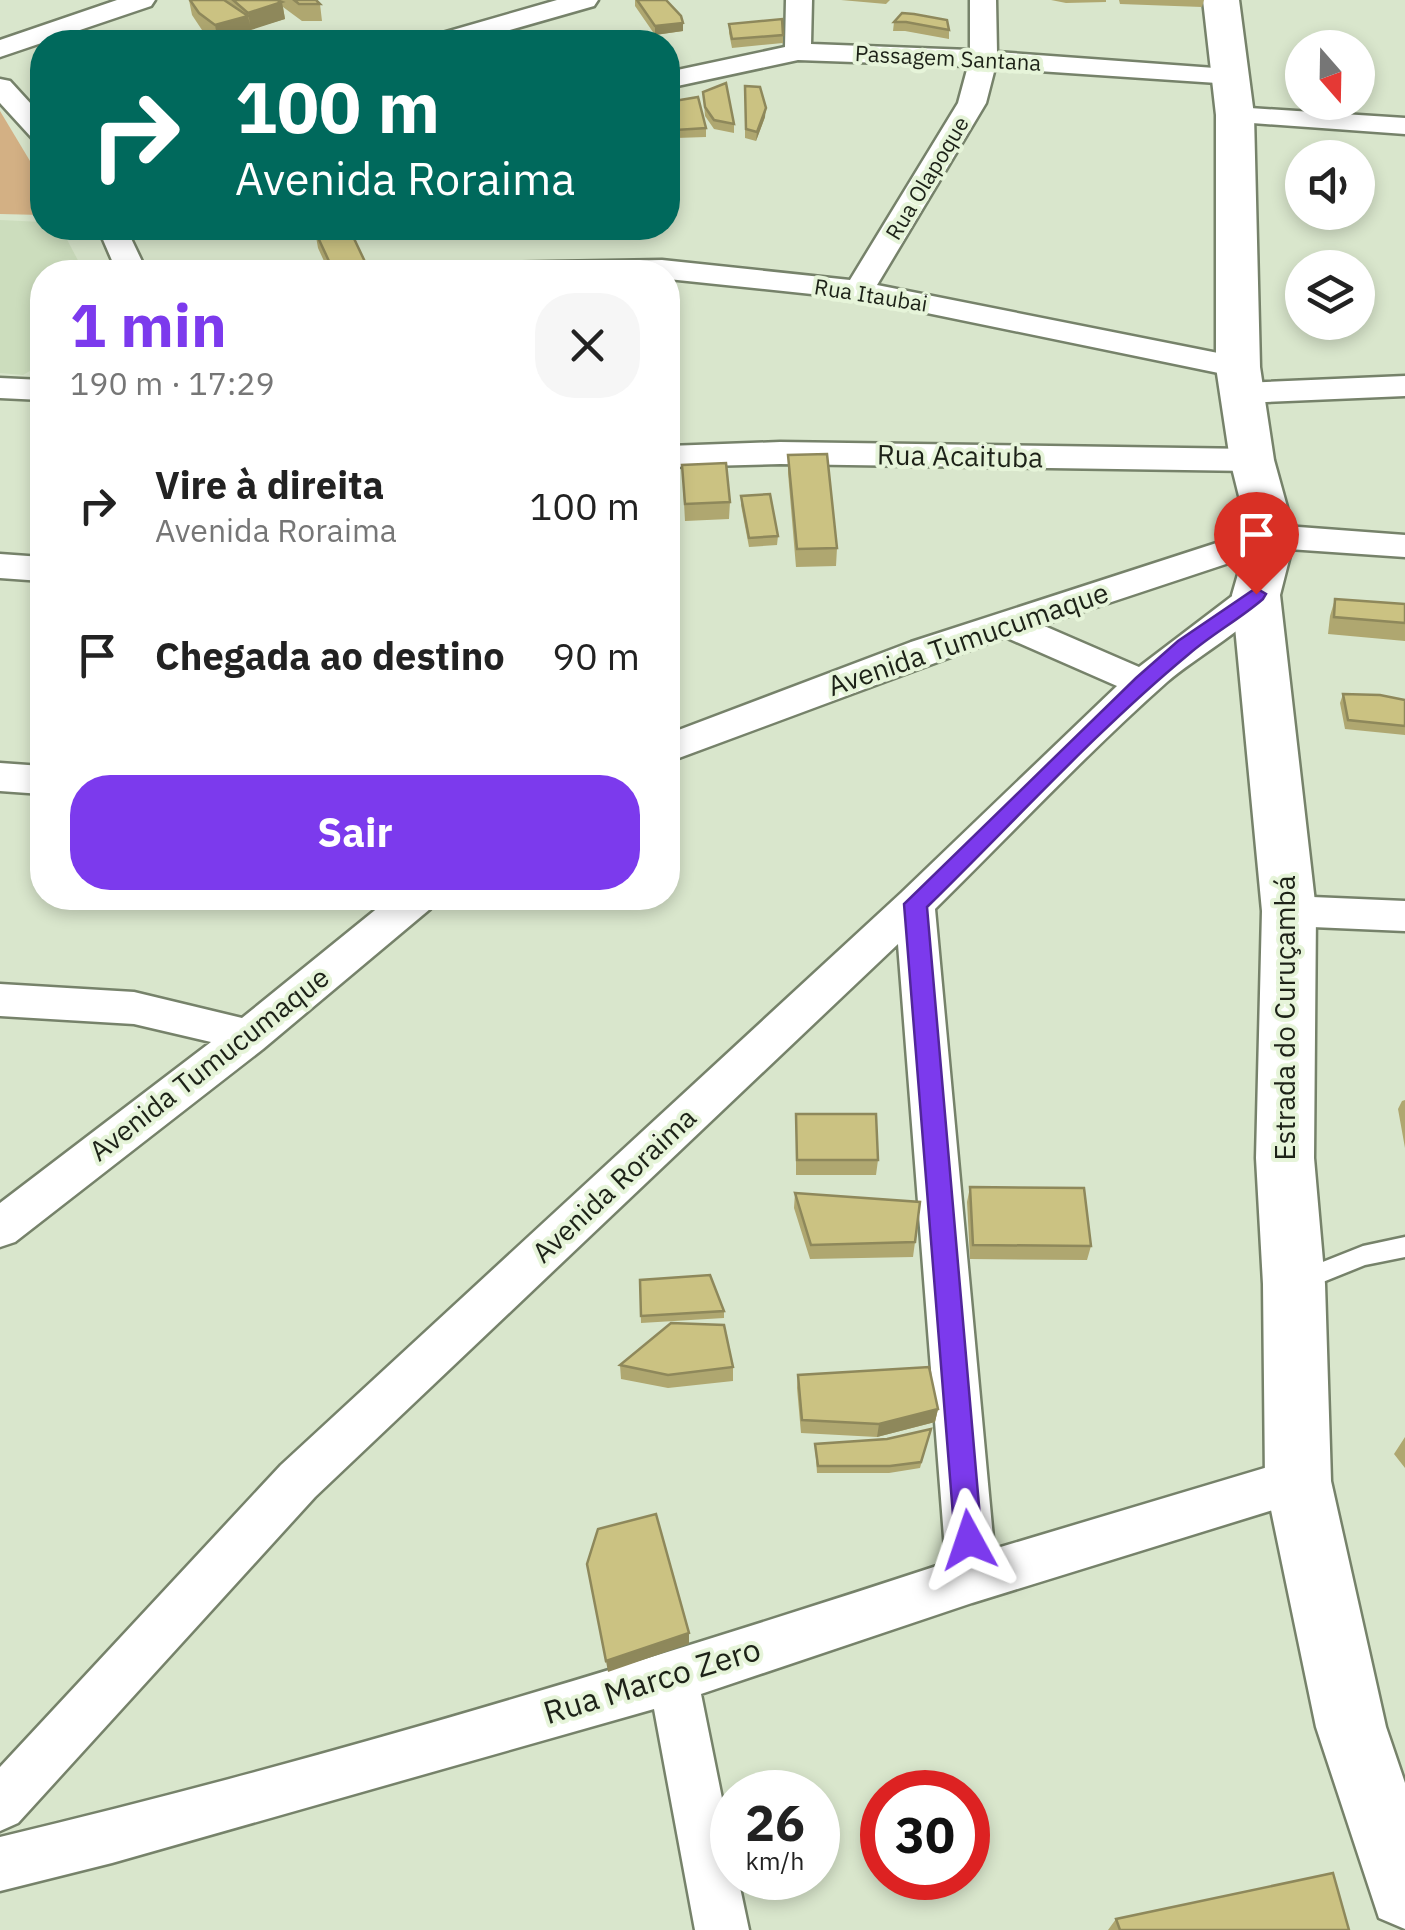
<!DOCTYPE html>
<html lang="pt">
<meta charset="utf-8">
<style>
:root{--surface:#fff;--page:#f6f6f6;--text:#222;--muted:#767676;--accent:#7c3aed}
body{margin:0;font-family:"IBM Plex Sans",sans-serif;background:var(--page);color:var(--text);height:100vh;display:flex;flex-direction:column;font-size:38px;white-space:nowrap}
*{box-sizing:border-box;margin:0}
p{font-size:32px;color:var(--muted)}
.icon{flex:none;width:55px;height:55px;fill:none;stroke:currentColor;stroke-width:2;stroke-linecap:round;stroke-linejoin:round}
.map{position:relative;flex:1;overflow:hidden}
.sheet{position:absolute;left:30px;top:260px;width:650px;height:650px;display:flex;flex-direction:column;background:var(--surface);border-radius:40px;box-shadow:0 5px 15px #0003}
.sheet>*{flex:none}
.hud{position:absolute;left:30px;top:30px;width:650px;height:210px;border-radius:40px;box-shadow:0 5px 15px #0003;background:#00695c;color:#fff;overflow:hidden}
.needle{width:65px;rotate:160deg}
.controls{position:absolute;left:1285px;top:30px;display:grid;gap:20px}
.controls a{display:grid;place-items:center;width:90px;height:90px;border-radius:50%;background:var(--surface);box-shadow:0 5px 15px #0003;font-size:50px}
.speed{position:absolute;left:710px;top:1770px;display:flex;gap:20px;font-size:50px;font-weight:700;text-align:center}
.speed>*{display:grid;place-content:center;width:130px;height:130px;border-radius:50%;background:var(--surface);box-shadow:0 5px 15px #0003;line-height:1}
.speed small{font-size:25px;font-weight:400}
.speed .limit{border:15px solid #d22;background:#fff;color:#111}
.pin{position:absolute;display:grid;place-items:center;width:85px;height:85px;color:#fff;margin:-102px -42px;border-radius:50% 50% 50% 0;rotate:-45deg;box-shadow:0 0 10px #0007}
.pin .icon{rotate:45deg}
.me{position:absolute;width:110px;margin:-55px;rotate:355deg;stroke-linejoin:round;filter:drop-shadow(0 0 8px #0008)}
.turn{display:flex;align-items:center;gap:35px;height:210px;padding:0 40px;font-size:45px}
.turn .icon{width:130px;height:130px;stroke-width:2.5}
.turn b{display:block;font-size:70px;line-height:85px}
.round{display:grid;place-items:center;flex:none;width:105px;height:105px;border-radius:40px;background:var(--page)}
.headline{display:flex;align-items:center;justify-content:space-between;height:170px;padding:0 40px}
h1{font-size:60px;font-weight:700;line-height:75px;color:var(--accent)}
.primary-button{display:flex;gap:20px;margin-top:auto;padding:20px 40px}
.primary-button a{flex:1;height:115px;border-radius:40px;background:var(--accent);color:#fff;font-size:40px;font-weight:700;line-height:115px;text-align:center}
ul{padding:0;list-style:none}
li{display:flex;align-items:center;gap:30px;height:150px;padding:0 40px}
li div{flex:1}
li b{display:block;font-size:38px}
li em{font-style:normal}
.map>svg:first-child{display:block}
.built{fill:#ccddbd}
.green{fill:#d3b084}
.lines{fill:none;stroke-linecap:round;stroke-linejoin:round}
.lane-casing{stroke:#76826a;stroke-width:5}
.street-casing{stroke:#76826a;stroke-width:5}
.secondary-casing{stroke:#76826a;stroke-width:5}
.lane{fill:#fff;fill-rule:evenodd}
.street{fill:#fff;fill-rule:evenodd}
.secondary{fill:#fff;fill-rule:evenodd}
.wall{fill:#afa770}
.shaded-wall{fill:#8e885b}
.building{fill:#cbc282;stroke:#8e885b;stroke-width:2.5}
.route{fill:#7c3aed;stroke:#51269a;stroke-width:2.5}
.labels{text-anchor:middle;stroke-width:8;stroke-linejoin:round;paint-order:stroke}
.far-street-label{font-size:22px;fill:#1d2218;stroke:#e6f4d9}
.street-label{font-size:28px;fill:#1d2218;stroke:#e6f4d9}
.near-street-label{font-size:32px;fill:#1d2218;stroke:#e6f4d9}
</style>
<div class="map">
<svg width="1405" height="1930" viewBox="0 0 1405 1930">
<rect width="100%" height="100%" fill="#d9e6cc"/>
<path class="built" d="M0,220l42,2v6h19l23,44h-42v92l-19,11 -23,-2z"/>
<path class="green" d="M0,111l42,70v34l-42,-1z"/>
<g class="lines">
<defs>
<path id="lane" d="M1405,1237v20l-40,8 -67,27 -8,-3 -3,-7 3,-7 73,-29z"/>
<path id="street" d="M117,0h38l-4,6 -151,51v-17z
M557,0h41l-4,6 -126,36h-40l4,-6z
M786,0h26l-1,44 159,6v-50h26l1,52 245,18 4,6 -4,6 -10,2 -237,-16 -9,35 -109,182 361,72 11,3 5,7 -5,7 -11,3 -379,-78 -191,-20v-7h-185l4,-6 11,-3 164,-3 188,20 108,-177 10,-37 -170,-6 -130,28v-16l117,-25z
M0,79l10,2 32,35v24l-10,-2 -32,-35z
M1235,107l170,11v16l-180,-13 -4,-6z
M98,228h28l21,44h-30z
M1405,376v20l-162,7 -11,-3 -5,-7 5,-7 11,-3z
M0,378l42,2v20l-42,-2z
M780,442l472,7 12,3 4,8 -4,8 -12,3 -472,-7 -112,3v-21z
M1272,525l133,10v22l-131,-9 -232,77 97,42 105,-80 12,-4 12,4 5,8c-16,28 -79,63 -106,87 -81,72 -155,151 -232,227l59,640 304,-91 17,7 7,16 -7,16 -343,106 -271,91 31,154v30h6l11,52h-54l-41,-221 -542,154 -112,28v-54c319,-76 635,-172 946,-274l-48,-619 -583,553 -297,326 -18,8v-64l281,-302 620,-572 216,-207 -112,-49 -337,125v-28l243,-92z
M0,554l42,3v24l-42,-3z
M0,763l42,3v28l-42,-3z
M1289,896l116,5v30l-116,-5 -14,-4 -6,-11 6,-11z
M390,898h46l-6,11 -167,140 -248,193 -15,5v-44l211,-161 -77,-18 -134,-8v-32l134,8 108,26z"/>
<path id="secondary" d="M1203,0h36l15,115 6,252 14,93 21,76 -15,59 36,316 -2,247 11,126 6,197 55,246 19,56v146l-26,-11 -63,-191 -51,-246 -2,-197 -7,-126 6,-247 -30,-316 17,-59 -19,-76 -14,-93v-252z"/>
</defs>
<use href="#lane" class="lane-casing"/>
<use href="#street" class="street-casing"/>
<use href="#secondary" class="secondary-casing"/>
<use href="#lane" class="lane"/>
<use href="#street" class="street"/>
<use href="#secondary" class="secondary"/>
</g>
<path class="wall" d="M189,0h127l4,4 2,17h-20l-19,-14 2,12 -34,10 1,4 -34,9 -16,-12 -10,-15z
M635,0h31l17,23v8l-28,4 -20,-29z
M841,0h49l-4,4z
M1051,0h55v2l-40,1z
M1119,0h85l-2,7 -82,-3z
M902,13l47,17v9l-44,-8h-12l1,-9z
M729,24l54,11v8l-51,5 -3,-15z
M745,86l20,31 -9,24 -11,-3z
M703,92l31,32v9l-20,-4 -9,-13z
M674,101l32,27v9l-30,1z
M315,231l52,35 1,6h-39l-11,-24z
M788,455l49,93 -1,18 -40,1 -8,-94z
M682,465l48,37 -1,17 -44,2z
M741,496l37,40 -1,9 -28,2 -8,-42z
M1335,599l70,5v37l-77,-7 2,-18z
M1343,694l62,6v35l-60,-6 -5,-26z
M1405,1100v48l-7,-39 4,-8z
M796,1114l82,46 -2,15h-80z
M970,1187l121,59 -4,14 -117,-1 -3,-57z
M795,1193l120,49 -2,15 -103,2 -16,-51z
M640,1280l84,31v7l-83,5z
M620,1365l113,2v14l-65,7 -47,-9z
M798,1375l140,34 -3,13 -58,15 -76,-4 -4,-45z
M931,1429l-11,39 -31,5h-72l-2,-29 72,-5z
M1405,1437v31l-11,-14z
M1116,1919l233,11h-241z"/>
<path class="shaded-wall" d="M282,2l3,17 -34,11 -3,-17z
M248,16l4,17 -34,9 -3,-17z
M683,23v8l-28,4v-9z
M766,108l-1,9 -9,24 1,-9z
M367,266l1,6h-32z
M938,1409l-3,13 -58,15 2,-13z
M689,1633v11l-81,28 -2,-11z"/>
<path class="building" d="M190,0h34l24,16 -33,9 -16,-12z
M233,0h44l5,2 -34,11z
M294,0h22l4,4h-21z
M637,0h29l15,16 2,7 -28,3z
M902,13l12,1 33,6 2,10 -43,-8h-12z
M782,19l1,16 -51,4 -3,-15z
M726,83l8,41 -20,-4 -9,-13 -2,-15z
M745,86l15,1 6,21 -9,24 -11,-3z
M698,97l8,31 -30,2 -2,-29z
M330,228h19l18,38 -33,6 -19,-41z
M827,454l10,94 -40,1 -9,-94z
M726,463l4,39 -45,2 -3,-39z
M770,494l8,42 -29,2 -8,-42z
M1335,599l70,5v19l-71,-6z
M1343,694l37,1 25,5v26l-57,-6z
M796,1114h80l2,46h-81z
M970,1187l114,1 7,58 -118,-1z
M795,1193l125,9 -5,40 -104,3z
M710,1275l14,36 -83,5 -1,-36z
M671,1323l53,2 9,42 -65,8 -48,-10z
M929,1367l9,42 -59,15 -77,-4 -4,-45z
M931,1429l-10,33 -31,4h-72l-3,-22 72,-5z
M656,1514l33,119 -83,28 -19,-97 11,-35z
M1333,1873l16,57h-229l-4,-11z"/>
<path class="route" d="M1256,588l10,6 -3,5c-23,20 -51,35 -74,55 -93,77 -176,169 -262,253l55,633 -4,9 -9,4 -10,-4 -4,-9 -51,-636 232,-226 42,-37z"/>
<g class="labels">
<g class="far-street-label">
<text transform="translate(948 58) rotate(3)" y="8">Passagem Santana</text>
<text transform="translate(927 178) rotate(-59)" y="8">Rua Olapoque</text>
<text transform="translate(871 295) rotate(9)" y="8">Rua Itaubai</text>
</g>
<g class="street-label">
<text transform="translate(960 456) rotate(1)" y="10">Rua Acaituba</text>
<text transform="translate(968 639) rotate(-19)" y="10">Avenida Tumucumaque</text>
<text transform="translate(1285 1018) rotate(-90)" y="10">Estrada do Curuçambá</text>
<text transform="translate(209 1064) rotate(-38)" y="10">Avenida Tumucumaque</text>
<text transform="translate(614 1185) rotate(-43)" y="10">Avenida Roraima</text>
</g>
<g class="near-street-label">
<text transform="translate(652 1681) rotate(-17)" y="11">Rua Marco Zero</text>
</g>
</g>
</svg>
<div class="controls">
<a><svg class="needle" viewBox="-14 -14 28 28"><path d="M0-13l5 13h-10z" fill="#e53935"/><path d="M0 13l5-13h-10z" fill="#767676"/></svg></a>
<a><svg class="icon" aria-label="sound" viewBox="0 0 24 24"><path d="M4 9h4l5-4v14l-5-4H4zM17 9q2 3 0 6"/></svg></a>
<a><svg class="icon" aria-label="layers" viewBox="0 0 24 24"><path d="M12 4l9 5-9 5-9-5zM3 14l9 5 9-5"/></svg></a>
</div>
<div class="speed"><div>26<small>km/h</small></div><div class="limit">30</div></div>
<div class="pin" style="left:1256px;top:594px;background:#d93025"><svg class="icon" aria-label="arrive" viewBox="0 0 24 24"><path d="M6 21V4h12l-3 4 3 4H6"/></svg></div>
<svg class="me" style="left:969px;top:1540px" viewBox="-20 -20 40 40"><path d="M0-17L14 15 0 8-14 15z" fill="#7c3aed" stroke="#fff" stroke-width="4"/></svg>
<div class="hud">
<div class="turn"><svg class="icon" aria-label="right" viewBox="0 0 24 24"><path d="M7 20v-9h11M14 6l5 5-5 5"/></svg><div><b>100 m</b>Avenida Roraima</div></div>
</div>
<section class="sheet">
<div class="headline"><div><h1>1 min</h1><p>190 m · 17:29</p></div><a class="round"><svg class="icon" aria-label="close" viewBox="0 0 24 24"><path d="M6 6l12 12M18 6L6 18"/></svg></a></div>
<ul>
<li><svg class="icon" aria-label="right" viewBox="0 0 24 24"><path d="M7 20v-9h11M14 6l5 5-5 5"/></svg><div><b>Vire à direita</b><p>Avenida Roraima</p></div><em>100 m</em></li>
<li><svg class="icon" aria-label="arrive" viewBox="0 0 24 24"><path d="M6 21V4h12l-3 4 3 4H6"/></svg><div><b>Chegada ao destino</b></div><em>90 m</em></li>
</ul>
<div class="primary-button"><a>Sair</a></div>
</section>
</div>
